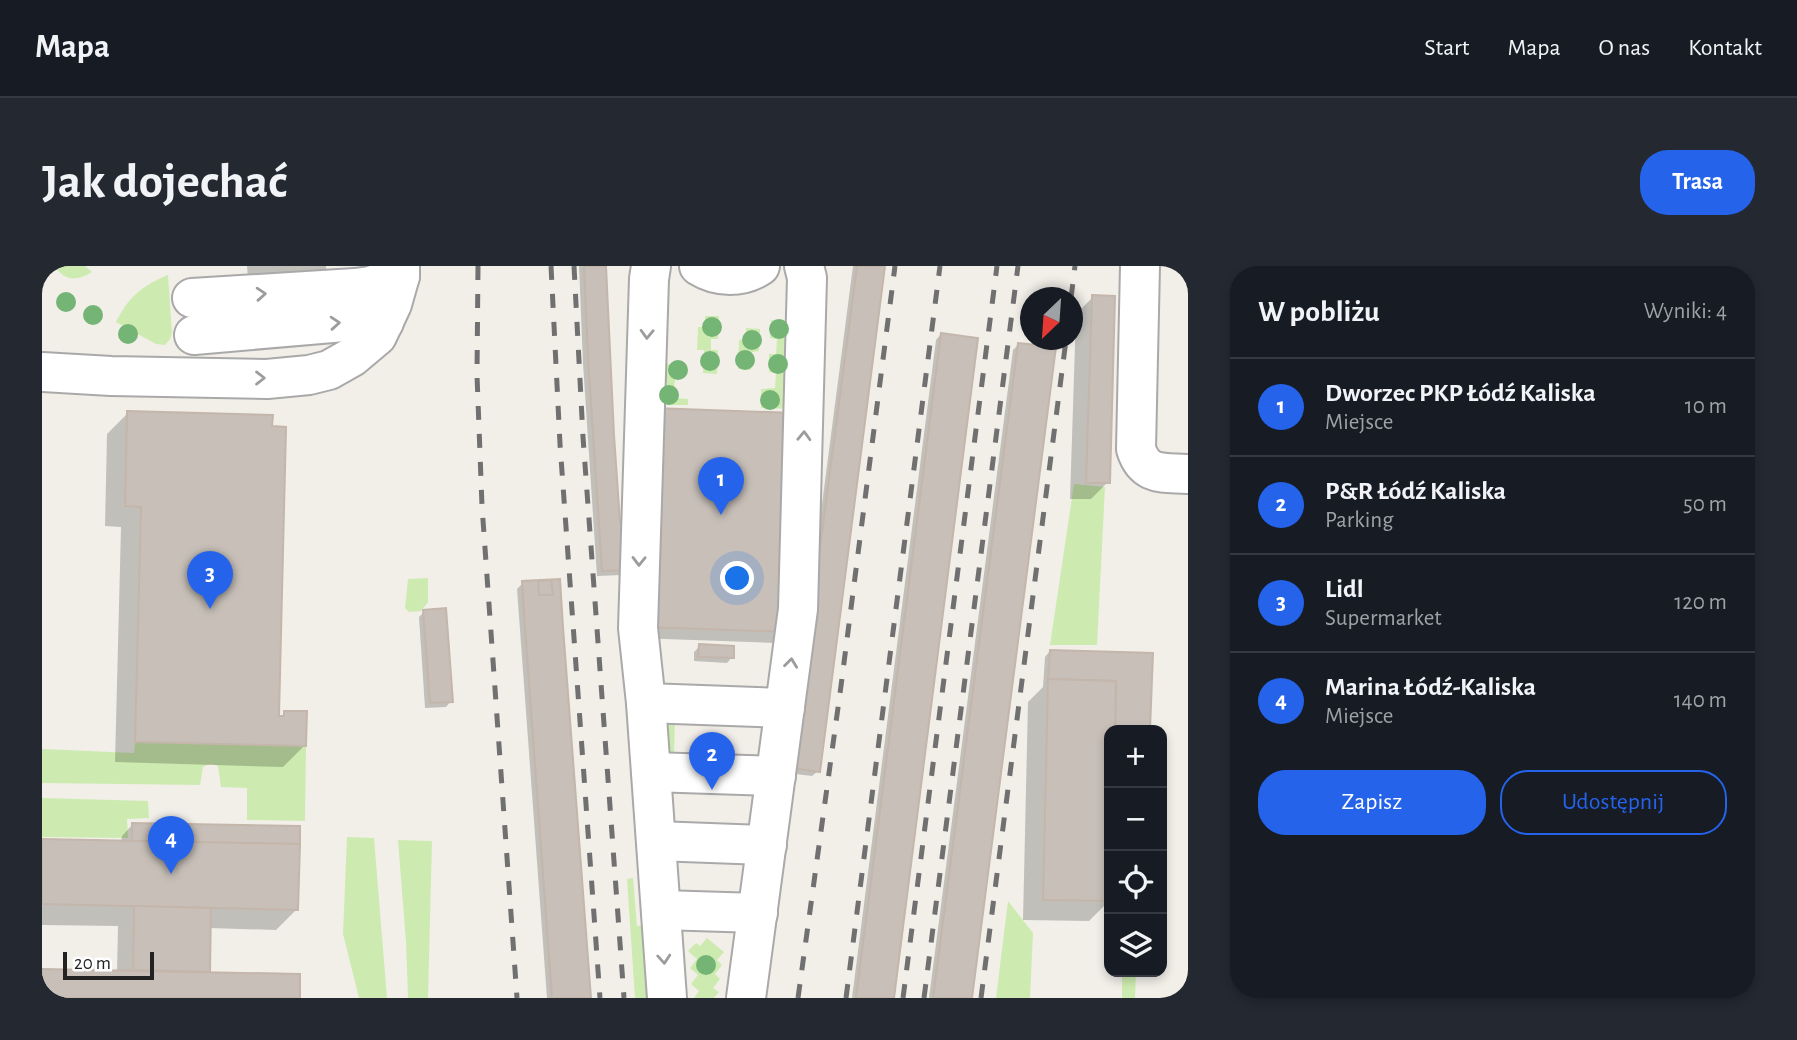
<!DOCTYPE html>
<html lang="pl">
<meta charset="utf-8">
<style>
:root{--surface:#171b24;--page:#242831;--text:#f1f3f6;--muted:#9ea1a6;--line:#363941;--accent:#2563eb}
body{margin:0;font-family:"Alegreya Sans",sans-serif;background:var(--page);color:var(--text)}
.controls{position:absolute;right:21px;bottom:21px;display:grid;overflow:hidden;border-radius:14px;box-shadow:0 4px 10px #0003}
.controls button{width:63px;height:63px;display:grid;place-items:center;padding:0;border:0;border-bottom:2px solid var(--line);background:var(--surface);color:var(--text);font:35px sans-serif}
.compass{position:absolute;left:978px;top:21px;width:63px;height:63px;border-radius:50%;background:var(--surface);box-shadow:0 4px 10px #0003;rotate:205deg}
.scale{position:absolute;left:21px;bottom:18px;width:91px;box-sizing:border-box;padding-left:7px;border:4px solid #222;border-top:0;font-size:19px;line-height:24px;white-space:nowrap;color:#222;-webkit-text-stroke:5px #fff;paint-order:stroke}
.you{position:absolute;left:696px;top:313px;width:24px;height:24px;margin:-18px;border:5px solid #fff;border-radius:50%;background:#1a73e8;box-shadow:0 0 0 10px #1a73e833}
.badge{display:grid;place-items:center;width:46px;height:46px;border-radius:50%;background:var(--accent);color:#fff;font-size:23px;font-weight:700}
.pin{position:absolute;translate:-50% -58px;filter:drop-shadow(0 2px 4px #0008)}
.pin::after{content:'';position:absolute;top:37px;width:24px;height:21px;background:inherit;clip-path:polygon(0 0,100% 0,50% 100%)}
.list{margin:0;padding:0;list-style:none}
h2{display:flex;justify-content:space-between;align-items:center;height:91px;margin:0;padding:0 28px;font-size:30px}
h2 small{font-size:23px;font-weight:400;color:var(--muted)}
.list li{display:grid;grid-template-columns:46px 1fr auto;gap:21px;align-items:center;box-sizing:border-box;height:98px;padding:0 28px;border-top:2px solid var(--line)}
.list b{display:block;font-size:26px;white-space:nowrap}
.list p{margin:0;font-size:23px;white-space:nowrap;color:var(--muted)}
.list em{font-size:23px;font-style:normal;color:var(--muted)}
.actions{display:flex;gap:14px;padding:21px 28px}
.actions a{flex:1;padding:16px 0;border:2px solid var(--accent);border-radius:28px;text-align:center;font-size:24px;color:var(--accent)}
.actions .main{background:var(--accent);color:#fff}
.icon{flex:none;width:38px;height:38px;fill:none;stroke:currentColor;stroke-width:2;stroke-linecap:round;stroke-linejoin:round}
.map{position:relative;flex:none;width:1146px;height:732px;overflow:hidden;border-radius:28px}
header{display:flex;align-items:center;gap:42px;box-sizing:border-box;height:98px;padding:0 35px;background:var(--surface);border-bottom:2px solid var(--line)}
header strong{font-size:33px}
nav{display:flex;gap:38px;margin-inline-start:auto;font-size:24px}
.intro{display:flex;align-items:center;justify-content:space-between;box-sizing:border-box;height:168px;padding:0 42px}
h1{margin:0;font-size:49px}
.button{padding:18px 32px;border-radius:28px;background:var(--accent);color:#fff;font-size:24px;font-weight:700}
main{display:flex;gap:42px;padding:0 42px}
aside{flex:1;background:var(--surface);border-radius:28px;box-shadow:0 4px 10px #0003}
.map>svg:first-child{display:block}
</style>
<header>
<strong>Mapa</strong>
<nav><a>Start</a><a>Mapa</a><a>O nas</a><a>Kontakt</a></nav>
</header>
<div class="intro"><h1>Jak dojechać</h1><a class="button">Trasa</a></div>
<main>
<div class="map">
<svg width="1146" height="732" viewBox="0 0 1146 732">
<rect width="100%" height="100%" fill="#f2efe9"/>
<g fill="#cdebb0">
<path d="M13 0H43L50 6C36 15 22 16 13 0Z"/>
<path d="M126 9 130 67 128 73 123 79 114 78 74 56C86 31 101 19 126 9Z"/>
<path d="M663 50H677L676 73H669V84H676L675 108 661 107 662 84H655L656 61H663Z"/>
<path d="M729 54 757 55 755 143 719 142V123L733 122 734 107 727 106V88H734L735 73 728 72Z"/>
<path d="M704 62 718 63 717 85 710 86 709 104 696 103 697 74 704 73Z"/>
<path d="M623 98H640V110H633L632 132 646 133V139H621Z"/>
<path d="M1032 218 1063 221 1055 379H1008Z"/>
<path d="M386 312V336L379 345 367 346 363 342 366 313Z"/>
<path d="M633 453 632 491 630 495 615 457Z"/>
<path d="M93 476 264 480 263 555 205 554V522L179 521 176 500C170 497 166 498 161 501L158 519 0 517V483L92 487Z"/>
<path d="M0 532 106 535 107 552 85 553 86 572 0 571Z"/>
<path d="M305 571 332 572 345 732H317L301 668Z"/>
<path d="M356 574 390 575 386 732H366L364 676Z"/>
<path d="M591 612 595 660 612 659 601 672 606 732H593L585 613Z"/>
<path d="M966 635 991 667 988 732H954Z"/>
<path d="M665 672 682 686 675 694 680 699 673 708 678 713 671 722 677 726 672 732H652L657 725 649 718 656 709 648 702 655 693 646 685 654 677 658 680Z"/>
<path d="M1080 706H1094L1093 732H1080Z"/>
</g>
<g fill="#0003">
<path d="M205 0H284L288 65 211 75Z"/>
<path d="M537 0H563L579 309 555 310 541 97Z"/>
<path d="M811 0H841L776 505 770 510 745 507Z"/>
<path d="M1051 31 1066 216 1049 233H1028L1034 48Z"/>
<path d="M899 68 934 73 850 732H810L894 74Z"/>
<path d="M976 79 1012 83 928 732H887L971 84Z"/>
<path d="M86 147 236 454 243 447 262 480 241 501 73 496 79 261 63 260 65 168Z"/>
<path d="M600 156 744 365 733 377 594 372Z"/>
<path d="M517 315 547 732H505L475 323 481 317Z"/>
<path d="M382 346 409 435 404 441 383 442 377 351Z"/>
<path d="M658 380 690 391 685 397 652 395V386Z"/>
<path d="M1008 385 1109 388 1106 464H1067V635L1047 655 981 654 986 436 1001 421 1003 391Z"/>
<path d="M91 558 255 643 234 664 167 662 166 705 164 708 256 710V732H0V706H75L76 660 0 659V575L79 577 80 570Z"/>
</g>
<g fill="#c7bfb8" stroke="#c4b6ab" stroke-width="2">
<path d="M542 0H564L572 169 578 256H583L587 304 560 305 546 91Z"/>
<path d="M815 0H843L778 506 749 502Z"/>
<path d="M1050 29 1073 30 1068 217H1044Z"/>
<path d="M899 67 936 72 852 732H814Z"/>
<path d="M976 77 1014 81 930 732H891Z"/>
<path d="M611 142 753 147 746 366 605 361Z"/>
<path d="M85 145 231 149 230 160 244 161 237 450H242V445H265L264 480 93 476 99 241 83 240Z"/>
<path d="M518 313 521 361 549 732H510L482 348 480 315Z"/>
<path d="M509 314 511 329H497L496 315Z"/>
<path d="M404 342 411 436 388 437 381 344Z"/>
<path d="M657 378 692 380V392L656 391Z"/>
<path d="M1008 384 1111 387 1108 464H1073L1074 415 1006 413Z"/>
<path d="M1006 413 1074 415 1073 464H1067V635L1001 634Z"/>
<path d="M90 557 258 560V578L90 575Z"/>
<path d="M0 573 258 578 256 644 0 638Z"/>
<path d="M92 640 169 642 168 706 91 704Z"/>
<path d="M0 703 258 708V732H0Z"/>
</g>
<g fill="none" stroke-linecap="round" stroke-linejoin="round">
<defs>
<g id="minor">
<path d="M609 0 607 13 596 362 604 437 625 732"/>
<path d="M657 0C676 12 700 12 718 0"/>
<path d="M1098 0 1094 183C1103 211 1121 206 1146 208"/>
<path d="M150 32 313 22 328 20 358 10"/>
<path d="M152 69 302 56H342"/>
<path d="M0 106 69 110 225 113 267 109 287 104 310 91 335 70 350 38 358 10V0"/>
<path d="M604 437 743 442"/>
<path d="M609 506 734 510"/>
<path d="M614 575 725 579"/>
<path d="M619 644 716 647"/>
<path d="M704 732 756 343 765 12 762 0"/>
</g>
</defs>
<use href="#minor" stroke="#a9a9a9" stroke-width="42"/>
<use href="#minor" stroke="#fff" stroke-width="38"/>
<g stroke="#707070" stroke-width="5" stroke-dasharray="14 14" stroke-linecap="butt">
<path d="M436 0 435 109 440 240 475 732"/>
<path d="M509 0 518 178 558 732"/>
<path d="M532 0 541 171 582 732"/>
<path d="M1029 32 1033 0"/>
<path d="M756 732 799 420 853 0"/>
<path d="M804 732 898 0"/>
<path d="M861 732 955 0"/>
<path d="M882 732 976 0"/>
<path d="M939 732 1024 74"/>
</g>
</g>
<g fill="#74b475">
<circle cx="24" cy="36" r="10"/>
<circle cx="51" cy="49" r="10"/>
<circle cx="670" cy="61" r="10"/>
<circle cx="737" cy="63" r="10"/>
<circle cx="86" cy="68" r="10"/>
<circle cx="710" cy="74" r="10"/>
<circle cx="703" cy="94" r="10"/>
<circle cx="668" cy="95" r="10"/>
<circle cx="736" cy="98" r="10"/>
<circle cx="636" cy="104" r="10"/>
<circle cx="627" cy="129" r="10"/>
<circle cx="728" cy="134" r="10"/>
<circle cx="664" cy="699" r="10"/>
</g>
<defs><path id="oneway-chevron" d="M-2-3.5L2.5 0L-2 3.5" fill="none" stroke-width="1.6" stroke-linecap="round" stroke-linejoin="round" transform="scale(1.75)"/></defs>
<g stroke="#9c9c9c">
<use href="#oneway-chevron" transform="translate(219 28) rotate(-4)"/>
<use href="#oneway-chevron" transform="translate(293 57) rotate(-4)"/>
<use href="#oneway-chevron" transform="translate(605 68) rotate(92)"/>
<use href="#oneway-chevron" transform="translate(218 112)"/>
<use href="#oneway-chevron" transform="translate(762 170) rotate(-88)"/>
<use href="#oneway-chevron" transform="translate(597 295) rotate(91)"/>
<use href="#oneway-chevron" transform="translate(749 397) rotate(-83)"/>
<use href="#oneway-chevron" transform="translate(622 693) rotate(86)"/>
</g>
</svg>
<div class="controls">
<button>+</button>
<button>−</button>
<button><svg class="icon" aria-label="locate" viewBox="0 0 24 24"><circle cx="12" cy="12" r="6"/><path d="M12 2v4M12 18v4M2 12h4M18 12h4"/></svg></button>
<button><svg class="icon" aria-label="layers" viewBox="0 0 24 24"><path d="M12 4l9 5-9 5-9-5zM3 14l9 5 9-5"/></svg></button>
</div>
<svg class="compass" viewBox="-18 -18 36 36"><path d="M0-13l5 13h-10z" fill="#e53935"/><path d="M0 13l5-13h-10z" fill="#9ea1a6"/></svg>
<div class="scale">20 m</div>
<div class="you"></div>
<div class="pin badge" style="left:679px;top:249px">1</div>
<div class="pin badge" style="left:670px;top:524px">2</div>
<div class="pin badge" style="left:168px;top:343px">3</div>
<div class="pin badge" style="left:129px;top:608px">4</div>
</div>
<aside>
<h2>W pobliżu<small>Wyniki: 4</small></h2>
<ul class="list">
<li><span class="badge">1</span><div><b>Dworzec PKP Łódź Kaliska</b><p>Miejsce</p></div><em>10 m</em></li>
<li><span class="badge">2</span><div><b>P&amp;R Łódź Kaliska</b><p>Parking</p></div><em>50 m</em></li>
<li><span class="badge">3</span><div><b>Lidl</b><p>Supermarket</p></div><em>120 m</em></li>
<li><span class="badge">4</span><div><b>Marina Łódź-Kaliska</b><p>Miejsce</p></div><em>140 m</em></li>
</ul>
<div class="actions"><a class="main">Zapisz</a><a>Udostępnij</a></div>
</aside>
</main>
